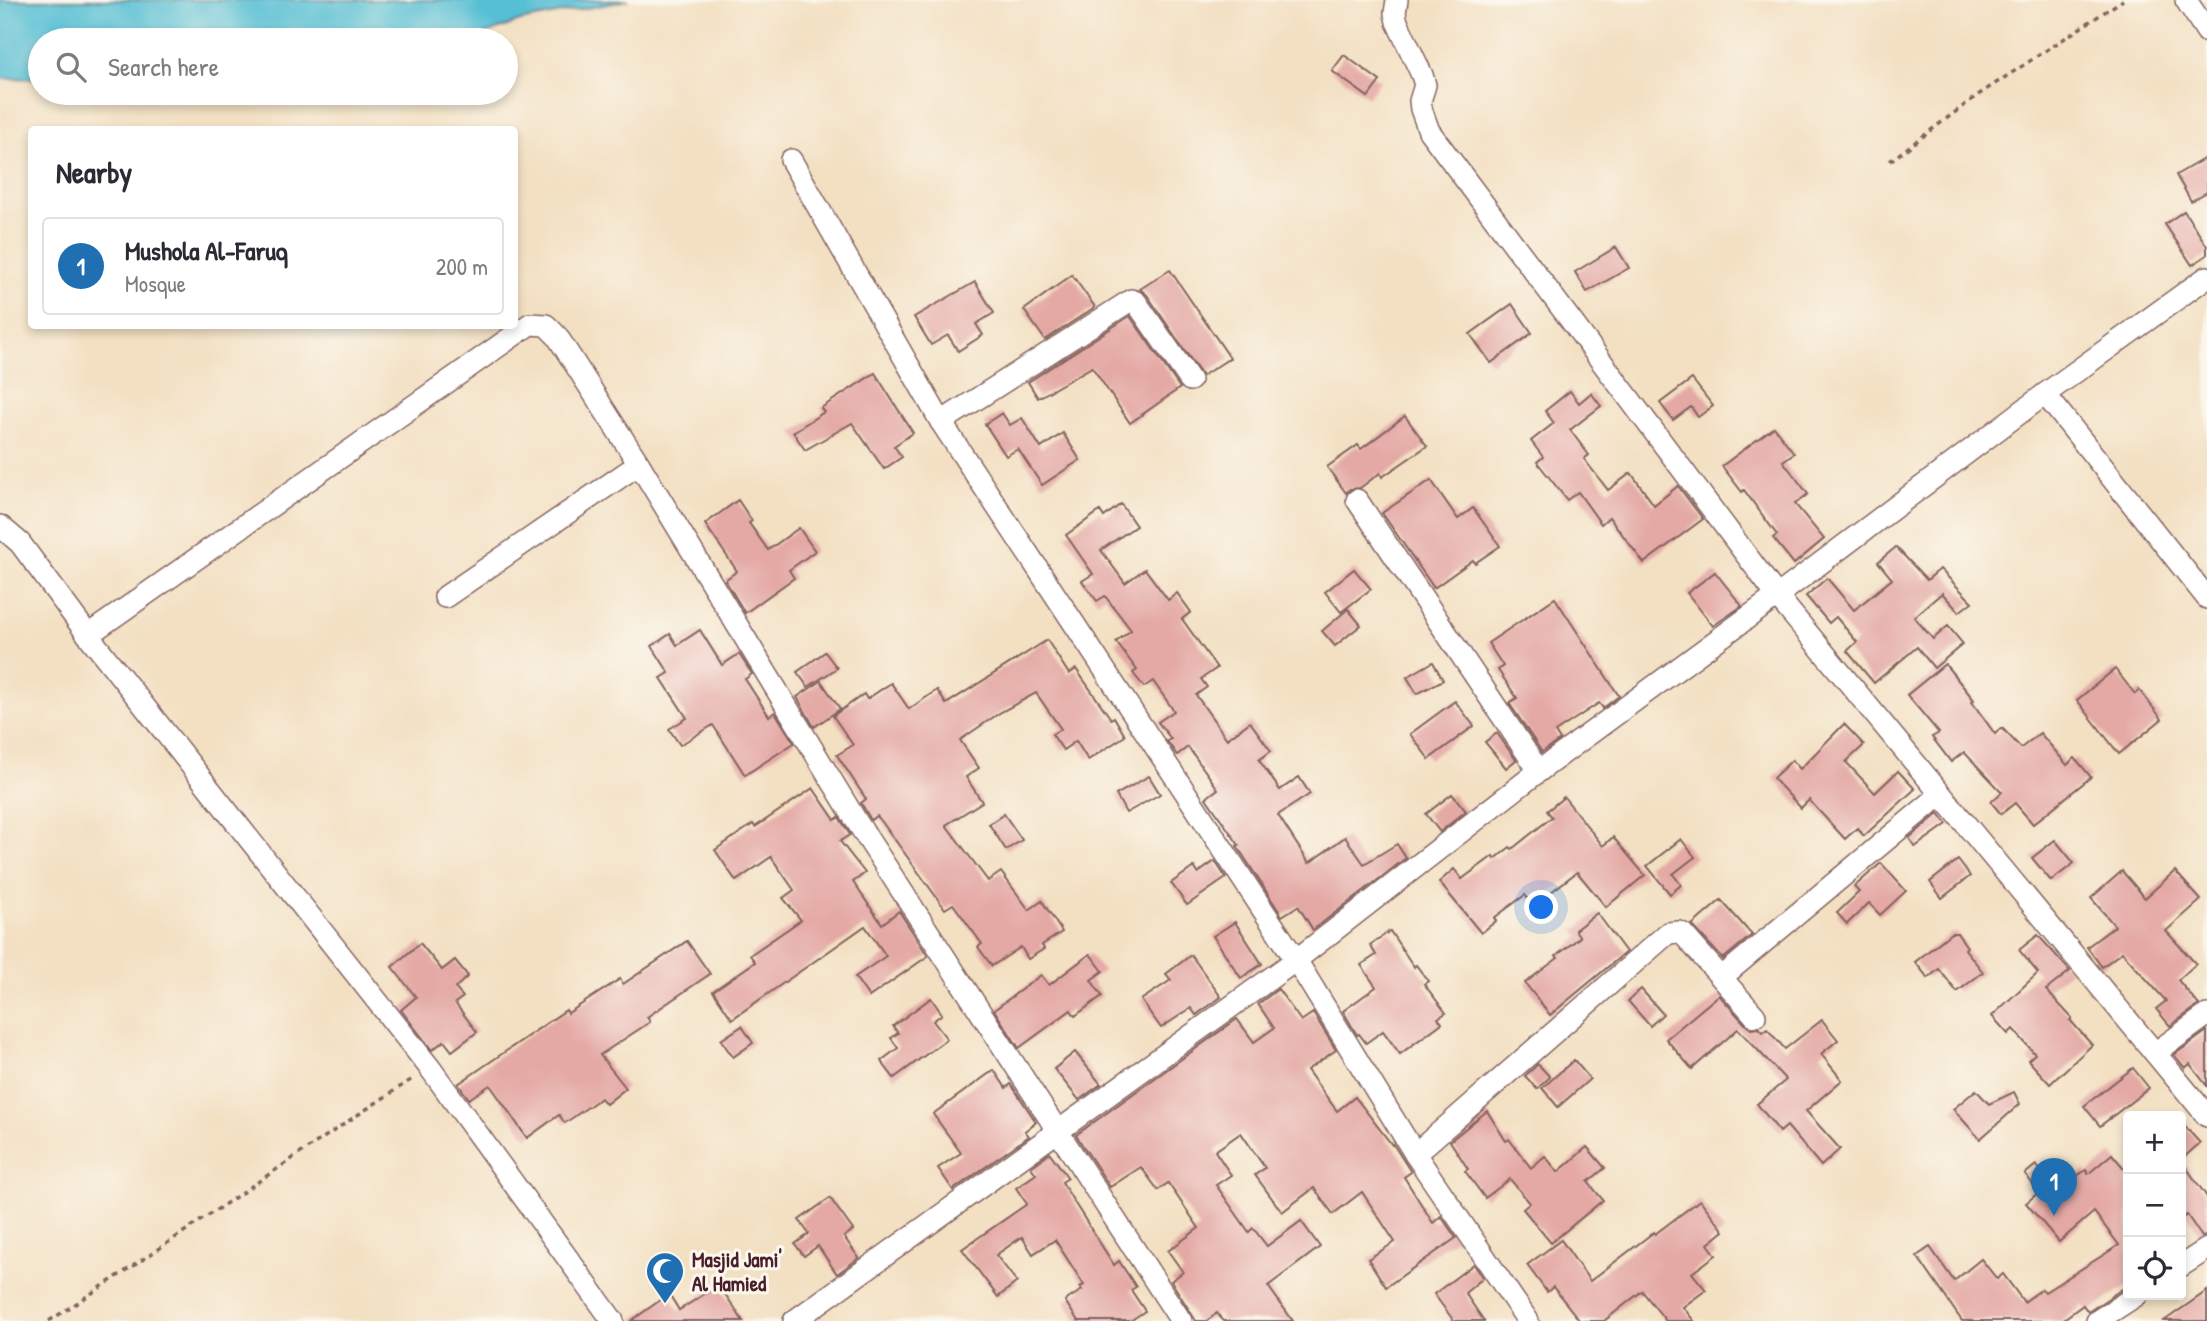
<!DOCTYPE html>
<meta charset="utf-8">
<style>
:root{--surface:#fff;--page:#f2f2f3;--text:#2b2b33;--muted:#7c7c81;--line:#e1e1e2;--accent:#1f6fb2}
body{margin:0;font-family:"Patrick Hand",sans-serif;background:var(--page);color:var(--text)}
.controls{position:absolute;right:21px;bottom:21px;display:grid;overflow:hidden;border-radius:7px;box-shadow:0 4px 10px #0003}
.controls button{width:63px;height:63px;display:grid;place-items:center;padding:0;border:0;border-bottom:2px solid var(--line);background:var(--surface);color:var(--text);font:35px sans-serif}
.you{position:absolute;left:1542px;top:908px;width:24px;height:24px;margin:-18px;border:5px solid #fff;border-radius:50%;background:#1a73e8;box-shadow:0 0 0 10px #1a73e833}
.badge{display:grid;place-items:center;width:46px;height:46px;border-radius:50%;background:var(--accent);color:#fff;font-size:23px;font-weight:700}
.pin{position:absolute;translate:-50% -58px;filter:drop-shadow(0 2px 4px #0008)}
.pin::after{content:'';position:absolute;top:37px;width:24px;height:21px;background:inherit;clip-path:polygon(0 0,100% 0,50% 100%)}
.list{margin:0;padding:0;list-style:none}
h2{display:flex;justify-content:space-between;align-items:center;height:91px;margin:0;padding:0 28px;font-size:30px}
h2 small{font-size:23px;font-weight:400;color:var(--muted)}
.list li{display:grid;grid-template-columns:46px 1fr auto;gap:21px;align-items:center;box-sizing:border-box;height:98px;margin:0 14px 14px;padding:0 14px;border:2px solid var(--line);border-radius:7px}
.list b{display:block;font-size:26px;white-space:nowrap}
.list p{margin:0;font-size:23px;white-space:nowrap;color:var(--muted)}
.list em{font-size:23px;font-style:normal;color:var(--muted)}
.icon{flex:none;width:38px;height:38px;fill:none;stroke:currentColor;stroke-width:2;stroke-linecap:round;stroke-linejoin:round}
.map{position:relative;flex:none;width:2207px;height:1321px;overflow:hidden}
.search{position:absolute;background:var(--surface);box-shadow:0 4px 10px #0003;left:28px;top:28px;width:490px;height:77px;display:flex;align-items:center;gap:18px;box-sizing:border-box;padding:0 24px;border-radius:38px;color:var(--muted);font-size:26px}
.panel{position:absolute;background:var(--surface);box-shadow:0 4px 10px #0003;left:28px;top:126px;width:490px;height:203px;border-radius:7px}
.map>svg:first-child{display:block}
</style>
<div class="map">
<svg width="2207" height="1321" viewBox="0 0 2207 1321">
<rect width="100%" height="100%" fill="#fbf7ec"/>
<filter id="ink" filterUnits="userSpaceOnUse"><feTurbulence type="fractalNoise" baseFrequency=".0143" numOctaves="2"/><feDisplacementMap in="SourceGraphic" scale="14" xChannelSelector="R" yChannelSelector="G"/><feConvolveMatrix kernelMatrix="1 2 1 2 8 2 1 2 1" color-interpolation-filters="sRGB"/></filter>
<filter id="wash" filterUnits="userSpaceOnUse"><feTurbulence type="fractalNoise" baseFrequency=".00686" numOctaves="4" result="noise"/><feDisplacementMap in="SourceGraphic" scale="28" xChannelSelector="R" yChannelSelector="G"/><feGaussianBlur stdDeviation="1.57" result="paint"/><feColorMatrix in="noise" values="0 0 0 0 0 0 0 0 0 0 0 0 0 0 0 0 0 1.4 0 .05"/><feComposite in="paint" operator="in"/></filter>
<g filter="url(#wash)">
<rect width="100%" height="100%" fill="#f3e0c3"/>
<path fill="#57bfd4" stroke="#506f80" stroke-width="2" d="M0 0H629L520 21 470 40H40V78L0 79Z"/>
<g id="blocks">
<g fill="#e4a9a5">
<path d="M1344 55 1380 81 1368 97 1332 71Z"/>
<path d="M2207 157V192L2191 201 2176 175Z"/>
<path d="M2184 211 2207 246V255L2192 265 2165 224Z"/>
<path d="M1616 247 1629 268 1587 292 1575 272Z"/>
<path d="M1170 270 1230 358 1202 376 1147 295 1140 289Z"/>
<path d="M1072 275 1095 307 1045 340 1024 310Z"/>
<path d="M975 282 994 313 976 324 983 335 958 351 948 335 931 345 914 317Z"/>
<path d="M1512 304 1532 333 1491 363 1470 334Z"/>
<path d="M1130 316 1180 388 1130 423 1092 367 1038 398 1028 382Z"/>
<path d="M875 373 913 433 894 446 902 457 884 469 852 423 805 450 793 432 824 412 821 408Z"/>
<path d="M1692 379 1713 406 1698 417 1691 407 1673 420 1660 403Z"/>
<path d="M1570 391 1579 403 1591 393 1601 406 1570 430 1589 455 1584 459 1608 490 1631 473 1654 505 1678 486 1703 519 1644 563 1609 517 1601 524 1578 492 1567 500 1537 462 1543 457 1531 441 1554 423 1545 411Z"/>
<path d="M1002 413 1010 425 1022 418 1041 448 1063 433 1080 460 1042 485 1018 449 1006 456 985 424Z"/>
<path d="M1405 416 1427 446 1382 477 1380 473 1360 488 1350 489 1346 493 1327 467 1358 445 1361 449Z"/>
<path d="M1774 427 1794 453 1783 461 1808 494 1795 504 1824 539 1794 564 1773 538 1777 535 1744 490 1742 492 1722 466Z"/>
<path d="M1431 480 1458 519 1473 508 1500 546 1475 563 1473 560 1434 588 1382 513Z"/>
<path d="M738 500 752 521 749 523 768 550 799 528 815 551 789 570 794 578 745 613 725 580 737 571 705 524Z"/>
<path d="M1121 504 1136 526 1101 550 1125 583 1145 569 1168 600 1177 593 1191 612 1182 619 1217 668 1201 679 1207 687 1196 695 1227 739 1250 722 1271 751 1259 760 1280 790 1299 777 1310 794 1278 815 1309 863 1345 837 1364 864 1397 844 1406 858 1313 930 1298 906 1282 916 1237 846 1239 845 1206 798 1218 789 1188 747 1177 755 1167 741 1171 739 1158 722 1174 711 1153 681 1144 687 1133 673 1137 670 1116 642 1131 630 1105 596 1097 601 1082 581 1093 574 1066 535 1100 511 1104 517Z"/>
<path d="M1896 547 1927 580 1940 569 1972 602 1959 612 1942 593 1914 617 1933 639 1948 626 1963 644 1934 668 1917 647 1874 683 1847 651 1857 642 1836 617 1829 623 1806 596 1827 578 1854 610 1892 579 1878 562Z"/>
<path d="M1354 569 1371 589 1341 612 1325 592Z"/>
<path d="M1715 572 1742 606 1713 626 1687 593Z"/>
<path d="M1555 598 1619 696 1603 708 1599 703 1555 732 1560 740 1542 752 1509 703 1517 698 1498 670 1503 666 1488 643Z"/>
<path d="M1348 609 1361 625 1335 646 1322 631Z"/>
<path d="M700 630 722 665 739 654 752 674 745 679 769 716 775 712 794 743 745 775 713 725 680 745 669 729 687 718 661 678 669 673 652 646 670 634 677 645Z"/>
<path d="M1047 640 1069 674 1076 669 1111 719 1114 717 1125 736 1088 760 1076 741 1063 750 1052 734 1061 729 1036 693 1001 712 960 740 979 768 966 777 982 802 946 825 988 881 1001 872 1029 910 1042 901 1062 932 1042 945 1044 949 1028 959 1021 947 992 966 978 947 982 944 953 904 945 909 882 822 877 816 871 820 868 815 861 803 866 799 837 755 853 745 833 716 864 694 867 699 891 683 909 709 937 690 946 704Z"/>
<path d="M825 652 837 668 808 687 797 672Z"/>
<path d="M1433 662 1443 680 1417 694 1407 677Z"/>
<path d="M1945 664 1974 700 1972 702 1995 734 2002 728 2021 748 2040 733 2067 765 2075 758 2091 777 2033 824 2015 803 2001 814 1991 802 2002 792 1964 752 1951 762 1932 737 1939 733 1907 695Z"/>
<path d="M2115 669 2135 694 2139 690 2162 719 2119 754 2077 700Z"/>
<path d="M821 681 840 709 814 727 797 697Z"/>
<path d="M1455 701 1474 726 1429 759 1410 734Z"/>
<path d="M1844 724 1864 745 1846 762 1875 793 1898 771 1915 789 1864 836 1857 828 1845 839 1809 800 1801 808 1773 778 1792 760 1800 769Z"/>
<path d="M1497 733 1516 760 1506 768 1485 742Z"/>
<path d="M1149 776 1160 794 1126 813 1116 795Z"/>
<path d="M813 788 835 820 839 817 850 835 840 841 865 873 853 882 882 924 899 911 928 956 869 997 855 977 886 956 865 926 732 1019 713 991 755 962 750 955 801 920 783 898 794 890 771 857 736 881 715 850 753 824 755 827Z"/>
<path d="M1452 794 1466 811 1440 832 1426 814Z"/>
<path d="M1564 797 1603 846 1613 837 1645 875 1606 907 1577 872 1533 906 1525 895 1494 918 1496 921 1481 933 1439 882 1454 869 1462 879 1493 856 1495 859 1510 847 1512 849 1552 817 1547 811Z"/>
<path d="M1939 813 1947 824 1915 847 1909 838Z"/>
<path d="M1004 814 1022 840 1006 850 989 824Z"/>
<path d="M1681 839 1695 857 1673 874 1681 885 1670 894 1647 866Z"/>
<path d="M2055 840 2074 863 2051 881 2032 858Z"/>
<path d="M1958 860 1970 876 1942 898 1930 882Z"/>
<path d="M1215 861 1226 878 1187 905 1171 883 1194 867 1198 873Z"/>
<path d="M1881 863 1906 891 1880 915 1869 903 1847 924 1837 913 1859 892 1854 887Z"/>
<path d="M2122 871 2145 898 2175 871 2201 900 2166 931 2196 964 2178 980 2199 1005 2170 1026 2156 1009 2166 1001 2122 952 2102 967 2087 947 2115 926 2091 898Z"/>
<path d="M1721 900 1752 935 1723 959 1692 925Z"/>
<path d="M1597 913 1626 952 1550 1015 1525 983 1558 958 1556 956 1580 937 1575 930Z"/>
<path d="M1235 922 1262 964 1241 978 1213 936Z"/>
<path d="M1390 931 1414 967 1416 965 1428 981 1424 984 1446 1013 1438 1018 1442 1023 1400 1054 1383 1031 1366 1043 1359 1034 1357 1035 1343 1011 1376 987 1361 965 1376 955 1370 945Z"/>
<path d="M1951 933H1957L1967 947 1965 949 1983 972 1957 992 1939 969 1928 978 1915 962Z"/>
<path d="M2038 935 2070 971 2046 990 2072 1018 2070 1020 2092 1045 2050 1084 2028 1060 2035 1054 2013 1029 2008 1034 1992 1016 2038 973 2019 950Z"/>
<path d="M687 941 710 974 647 1017 650 1022 600 1055 626 1088 606 1104 601 1098 565 1123 559 1115 527 1138 490 1085 469 1099 458 1084 566 1010 568 1013 620 979 623 984Z"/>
<path d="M420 943 442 970 455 960 468 976 455 988 463 997 455 1003 477 1032 452 1051 444 1041 432 1050 401 1010 416 997 392 967Z"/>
<path d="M1090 954 1103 971 1091 980 1102 996 1075 1016 1071 1010 1019 1048 994 1010 1041 975 1049 985Z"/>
<path d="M1191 955 1221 997 1196 1015 1191 1008 1161 1028 1141 1000 1171 980 1166 974Z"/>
<path d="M1278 989 1301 1021 1313 1013 1336 1050 1307 1070 1337 1111 1355 1097 1392 1145 1393 1144 1411 1172 1404 1177 1433 1223 1441 1216 1456 1238 1386 1287 1368 1259 1395 1242 1362 1192 1333 1214 1314 1188 1282 1212 1255 1175 1265 1168 1241 1133 1215 1151 1231 1175 1216 1185 1249 1232 1253 1228 1267 1246 1301 1221 1320 1247 1268 1286 1293 1321H1223L1217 1313 1207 1321H1196L1171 1281 1183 1272 1168 1251 1199 1228 1168 1183 1158 1190 1141 1167 1110 1187 1076 1135 1237 1019 1254 1042 1274 1028 1258 1004Z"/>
<path d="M1641 989 1663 1014 1650 1026 1628 1001Z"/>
<path d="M1719 995 1746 1025 1751 1029 1759 1028 1763 1032 1767 1029 1785 1049 1822 1020 1838 1040 1821 1054 1842 1080 1806 1111 1840 1149 1821 1166 1787 1126 1780 1132 1757 1104 1786 1080 1738 1029 1692 1069 1666 1039Z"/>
<path d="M931 998 942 1014 933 1021 947 1039 894 1078 881 1061 898 1048 891 1038 898 1033 893 1026Z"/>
<path d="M742 1026 753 1043 733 1057 721 1040Z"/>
<path d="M2207 1031V1086L2190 1064 2185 1068 2174 1055Z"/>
<path d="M1075 1052 1101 1084 1079 1100 1054 1069Z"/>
<path d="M1574 1060 1590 1079 1558 1107 1542 1088Z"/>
<path d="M1538 1064 1550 1077 1537 1089 1525 1076Z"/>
<path d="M2133 1068 2149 1088 2100 1126 2084 1106Z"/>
<path d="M994 1070 1006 1088 1011 1084 1036 1122 1025 1131 1029 1136 953 1190 938 1168 961 1153 933 1114Z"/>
<path d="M1976 1090 1989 1104 2014 1092 2020 1104 1980 1139 1953 1109Z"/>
<path d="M1487 1111 1506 1141 1509 1139 1531 1168 1545 1156 1558 1172 1587 1147 1605 1168 1588 1182 1603 1200 1551 1243 1523 1209 1530 1203 1510 1179 1485 1198 1465 1171 1468 1169 1450 1141Z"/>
<path d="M2181 1122 2200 1143 2181 1160 2207 1197V1236L2202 1237 2187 1215 2181 1219Z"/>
<path d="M1050 1153 1068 1178 1062 1182 1074 1202 1114 1265 1119 1261 1136 1287 1131 1290 1145 1311 1130 1321H1078L1065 1301 1082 1290 1080 1287 1084 1285 1055 1240 1033 1254 1022 1237 996 1255 1017 1282 998 1297 962 1249 1027 1204 1016 1188 1036 1174 1031 1167Z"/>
<path d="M2112 1154 2128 1173V1285L2088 1312 2083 1305 2061 1321H1962L1917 1256 1930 1247 1954 1281 1981 1259 1997 1279 2003 1274 2024 1302 2042 1289 2045 1292 2119 1245 2094 1212 2059 1242 2026 1203 2039 1192 2025 1174 2036 1165 2056 1190 2086 1170 2088 1174Z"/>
<path d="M830 1198 853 1230 844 1237 859 1258 837 1274 818 1246 804 1256 795 1244 809 1234 799 1220Z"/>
<path d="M1700 1200 1724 1231 1708 1244 1716 1255 1692 1273 1706 1290 1683 1307 1694 1321H1666L1642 1291 1604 1321H1580L1553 1287 1547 1292 1527 1265 1561 1240 1590 1281 1654 1232 1655 1234Z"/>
<path d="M1474 1264 1483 1278 1465 1293 1484 1321H1454L1434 1294Z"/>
<path d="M719 1285 743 1321H631L669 1294 679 1310Z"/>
<path d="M2207 1291V1321H2164Z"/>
</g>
</g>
</g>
<g filter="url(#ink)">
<use href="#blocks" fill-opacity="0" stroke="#856360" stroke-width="2"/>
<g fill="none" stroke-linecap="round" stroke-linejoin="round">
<defs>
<g id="minor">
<path d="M1397 0 1395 13 1397 22 1422 75 1425 85 1420 101 1421 109 1429 131 1777 596 2207 1116"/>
<path d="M2186 0 2207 32"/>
<path d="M791 160 941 422 1296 960 1415 1154 1528 1321"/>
<path d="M2045 394 2207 598"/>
<path d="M941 422 1131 300 1136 302 1190 380"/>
<path d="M1357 500 1539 771"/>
<path d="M0 526 20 543 88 635 430 1068 613 1321"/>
<path d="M445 597 639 464"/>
<path d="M88 635 530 324 546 325 557 336 639 464 857 822 1181 1321"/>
<path d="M1722 977 1940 795"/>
<path d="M2155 1053 2207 1015"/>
<path d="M1415 1154 1668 933 1679 932 1683 934 1755 1016"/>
<path d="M2181 1266 2207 1249"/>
<path d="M794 1321 1296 960 1539 771 1777 596 2045 394 2207 277"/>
<path d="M2097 1321 2137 1295"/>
</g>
</defs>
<use href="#minor" stroke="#856360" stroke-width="24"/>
<g stroke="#856360" stroke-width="3.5" stroke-dasharray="5 5" stroke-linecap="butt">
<path d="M1890 161 1978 95 2123 0"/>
<path d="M49 1321C172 1242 292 1157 414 1078"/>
</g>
<use href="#minor" stroke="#fff" stroke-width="21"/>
</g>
</g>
<defs>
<symbol id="mosque-pin" viewBox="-11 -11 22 30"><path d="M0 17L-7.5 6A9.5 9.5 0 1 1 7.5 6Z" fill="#1f6fb2" stroke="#fbf7ec"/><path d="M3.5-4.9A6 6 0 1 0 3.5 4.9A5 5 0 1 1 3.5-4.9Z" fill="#fff"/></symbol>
</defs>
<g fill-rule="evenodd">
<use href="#mosque-pin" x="643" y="1249" width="44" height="60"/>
</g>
<g text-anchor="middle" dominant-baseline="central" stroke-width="6" stroke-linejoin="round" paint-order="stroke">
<g font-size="21" font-weight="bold" fill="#4a1f2b" stroke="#fbf7ec" text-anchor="start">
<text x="692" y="1259">Masjid Jami'<tspan x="692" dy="24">Al Hamied</tspan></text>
</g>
</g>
</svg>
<div class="controls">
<button>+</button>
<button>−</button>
<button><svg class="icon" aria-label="locate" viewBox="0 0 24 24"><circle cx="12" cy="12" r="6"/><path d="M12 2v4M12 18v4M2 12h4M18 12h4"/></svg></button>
</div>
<div class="you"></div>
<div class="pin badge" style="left:2054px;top:1216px">1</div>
<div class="search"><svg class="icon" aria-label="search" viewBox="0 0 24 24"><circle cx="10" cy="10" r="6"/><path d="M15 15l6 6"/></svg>Search here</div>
<section class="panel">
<h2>Nearby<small></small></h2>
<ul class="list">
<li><span class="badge">1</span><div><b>Mushola Al-Faruq</b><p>Mosque</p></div><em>200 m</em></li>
</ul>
</section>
</div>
